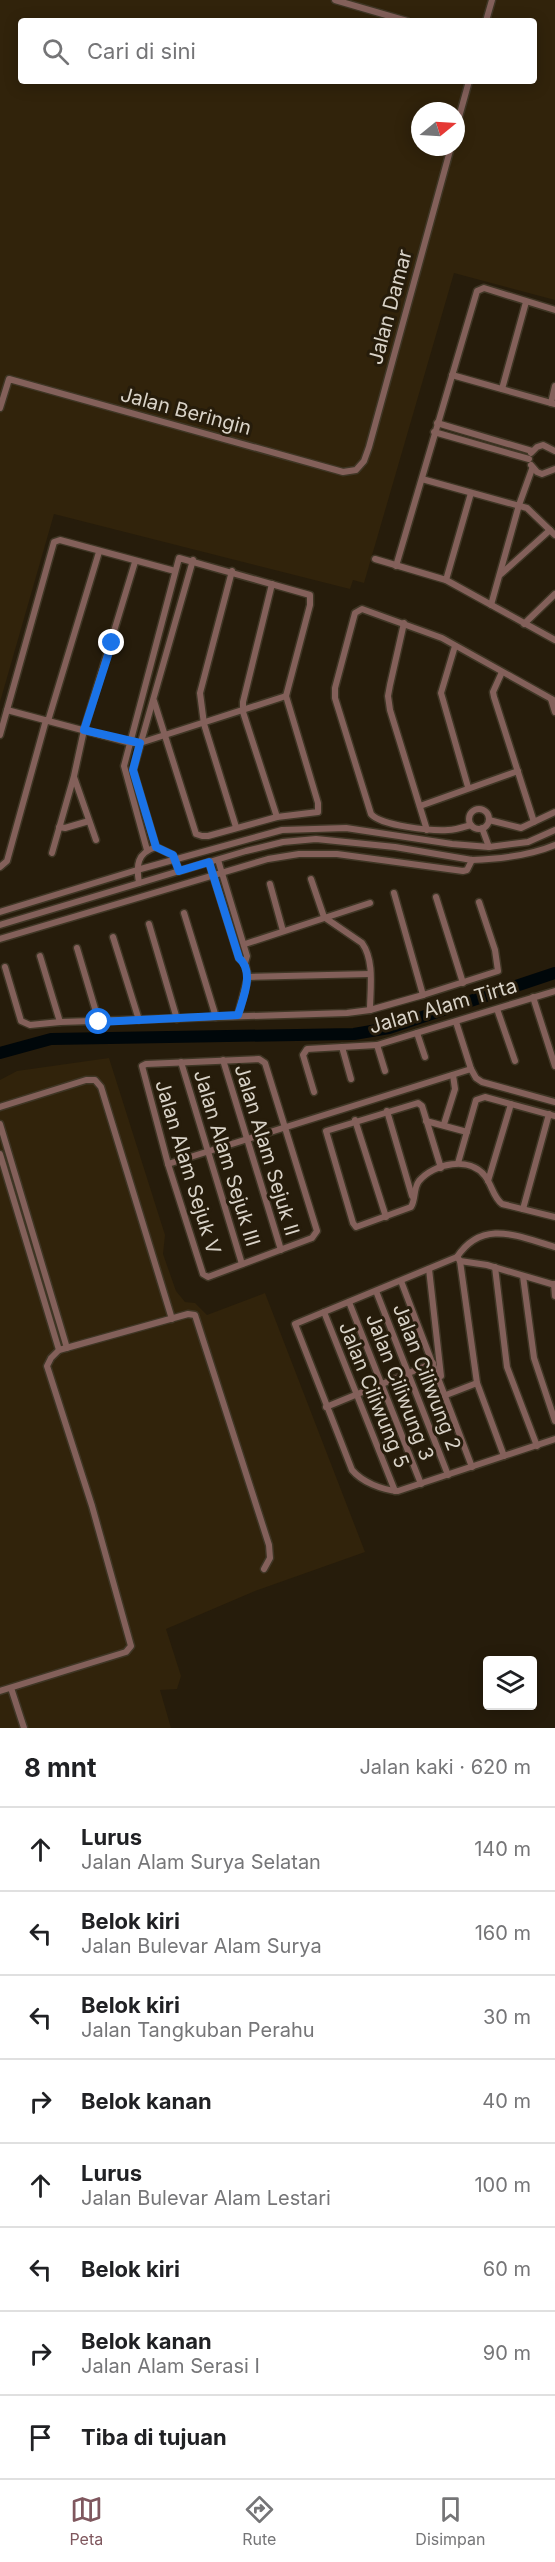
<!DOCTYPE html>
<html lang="id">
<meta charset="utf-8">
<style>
:root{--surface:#fff;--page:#f2f2f2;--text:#202124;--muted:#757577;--line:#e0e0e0;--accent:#7f575e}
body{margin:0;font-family:Inter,sans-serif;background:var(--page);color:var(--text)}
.controls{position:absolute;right:18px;bottom:18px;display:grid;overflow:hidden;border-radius:6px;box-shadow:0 3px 15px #0003}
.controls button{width:54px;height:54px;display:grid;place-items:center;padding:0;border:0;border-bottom:2px solid var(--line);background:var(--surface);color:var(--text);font:30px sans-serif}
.compass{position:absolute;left:411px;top:102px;width:54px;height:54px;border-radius:50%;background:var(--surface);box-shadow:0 3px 15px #0003;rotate:72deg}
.stop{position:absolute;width:18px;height:18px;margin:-14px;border:4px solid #1a73e8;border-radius:50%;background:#fff}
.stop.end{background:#1a73e8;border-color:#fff;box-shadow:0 2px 6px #0008}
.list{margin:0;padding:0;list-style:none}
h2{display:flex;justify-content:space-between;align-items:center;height:78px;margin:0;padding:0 24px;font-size:26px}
h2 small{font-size:20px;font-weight:400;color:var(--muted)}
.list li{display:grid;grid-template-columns:39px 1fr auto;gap:18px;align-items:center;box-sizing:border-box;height:84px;padding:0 24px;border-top:2px solid var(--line)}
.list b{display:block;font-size:22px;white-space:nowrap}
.list p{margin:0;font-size:20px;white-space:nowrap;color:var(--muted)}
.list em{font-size:20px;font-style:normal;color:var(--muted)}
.icon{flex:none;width:33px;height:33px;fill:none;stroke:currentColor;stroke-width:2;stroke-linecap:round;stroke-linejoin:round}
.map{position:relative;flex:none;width:555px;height:1728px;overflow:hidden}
.search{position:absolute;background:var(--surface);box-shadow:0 3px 15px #0003;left:18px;right:18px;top:18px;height:66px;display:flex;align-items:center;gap:15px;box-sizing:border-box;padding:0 21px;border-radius:6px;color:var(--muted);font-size:22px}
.sheet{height:750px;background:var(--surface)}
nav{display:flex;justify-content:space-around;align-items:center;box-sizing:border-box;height:84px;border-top:2px solid var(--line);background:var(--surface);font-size:16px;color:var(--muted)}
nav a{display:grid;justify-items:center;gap:3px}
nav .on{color:var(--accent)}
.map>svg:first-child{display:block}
</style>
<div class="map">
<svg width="555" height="1728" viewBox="0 0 555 1728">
<rect width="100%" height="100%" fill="#261c0b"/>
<g fill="#31230b" fill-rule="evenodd">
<path d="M0 0H555V300L454 273 364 583 353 580 350 589 54 514 0 702ZM21 21H534V81H21ZM420 111H456V147H420Z"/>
<path d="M109 1058 165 1235 163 1254 176 1291 185 1302 195 1303 207 1315 265 1293 365 1552 255 1591 166 1629 181 1676 177 1689 160 1690 171 1728H0V1080L17 1071Z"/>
</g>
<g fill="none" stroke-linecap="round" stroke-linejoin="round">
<path stroke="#00070a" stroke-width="12" d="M0 1053 51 1039 354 1034 389 1028 555 973"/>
<defs>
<g id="street">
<path d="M335 0 407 21"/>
<path d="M486 21 492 0"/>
<path d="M456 128 469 81"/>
<path d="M452 375 555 404"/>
<path d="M502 389 526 302"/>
<path d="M551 403 555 386"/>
<path d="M0 408 9 379 343 472 356 470 364 461 369 447 451 147"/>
<path d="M437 423 532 451"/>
<path d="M434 432 529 459"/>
<path d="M531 453 537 447 543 445 555 451"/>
<path d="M531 465 537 472 542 474 555 469"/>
<path d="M422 479 527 508 555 535"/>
<path d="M375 559 446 580 555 640"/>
<path d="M396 566 477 291 484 288 555 310"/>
<path d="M232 571 200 693 204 724 236 827"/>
<path d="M501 574 550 530"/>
<path d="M446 580 471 493"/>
<path d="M272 584 243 702V712L277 817"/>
<path d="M491 605 519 505 532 469"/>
<path d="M404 623 390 685 388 696 390 710 427 830"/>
<path d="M524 624 555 594"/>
<path d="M455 646 441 693 468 787"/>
<path d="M502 672 493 692 494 697 534 822"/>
<path d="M551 699 555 712"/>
<path d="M7 710 131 743H140L286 696"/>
<path d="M48 721 99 552"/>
<path d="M0 735 54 542 60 540 175 571"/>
<path d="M74 777 96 840"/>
<path d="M420 806 518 771"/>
<circle cx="479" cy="819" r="10"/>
<path d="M489 820 521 828 555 812"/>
<path d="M471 825C464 827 456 830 448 830 432 831 381 826 371 814L335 698V688L355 613 362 609 442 638 555 701"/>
<path d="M59 827 65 828 89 821"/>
<path d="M482 828 489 847"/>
<path d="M156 847 133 770 193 560"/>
<path d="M147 850 124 766 179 558 310 595V605L286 696 318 803V812L277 817 208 836H202L196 834 154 701"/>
<path d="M52 853 74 776 84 730 135 562"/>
<path d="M218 860 247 956 245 963 248 977 238 1015"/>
<path d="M209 862 239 958 245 963"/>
<path d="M0 867 7 861 46 720"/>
<path d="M311 879 324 917 362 943C375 961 370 990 370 1010"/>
<path d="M139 883C136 865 137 853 156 847L173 855 179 871"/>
<path d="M270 884 283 931"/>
<path d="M394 893 423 995"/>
<path d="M436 897 463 983"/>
<path d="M0 912 137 870 282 830 346 828 452 844 489 847 528 842 555 830"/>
<path d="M184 913 216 1017"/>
<path d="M149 924 177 1019"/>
<path d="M0 925 246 851 283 842 316 839 395 847 472 860C501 859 529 856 555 845"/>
<path d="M113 937 139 1020"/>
<path d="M0 939 268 859 299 854H337L463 871 467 870 472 860"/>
<path d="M245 944 370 903"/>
<path d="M77 948 99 1022"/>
<path d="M40 956 60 1022"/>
<path d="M5 967 21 1021 30 1025 60 1022 347 1013 370 1010 423 995 498 971 495 950 479 902"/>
<path d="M248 977 370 974"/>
<path d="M533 997 555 1066"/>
<path d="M497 1009 515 1061"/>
<path d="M456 1022 471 1069"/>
<path d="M417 1033 425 1057"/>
<path d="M377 1045 385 1071"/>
<path d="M342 1047 351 1079"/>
<path d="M259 1059 265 1063 317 1231 312 1238 208 1277 203 1274 168 1164 142 1066 146 1064Z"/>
<path d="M223 1060 281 1250"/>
<path d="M181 1062 242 1264"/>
<path d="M314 1092 303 1055 307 1049 377 1045 555 991"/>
<path d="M0 1107 86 1080H95L101 1087 172 1319"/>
<path d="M387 1111 412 1196"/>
<path d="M355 1120 386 1217"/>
<path d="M426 1121 467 1132"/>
<path d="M0 1124 67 1348"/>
<path d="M444 1124 455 1089 453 1075"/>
<path d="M0 1154 59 1350"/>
<path d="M458 1163 476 1100 485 1097 555 1116"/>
<path d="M168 1164 471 1069 476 1078 482 1082 555 1102"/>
<path d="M441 1168 422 1106 418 1103 326 1131 353 1223 356 1227 411 1207C416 1199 413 1189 419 1181 434 1163 470 1156 485 1176 492 1185 493 1197 502 1204L555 1217"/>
<path d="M488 1181 511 1104"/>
<path d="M523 1209 549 1114"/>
<path d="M457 1257 295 1324 352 1470C362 1482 382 1490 398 1491L555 1439"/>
<path d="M457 1257C483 1218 519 1237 555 1247"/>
<path d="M458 1258 460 1261 487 1265 555 1285"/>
<path d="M460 1261 477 1383 504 1456"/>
<path d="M495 1267 507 1367 537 1446"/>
<path d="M429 1269 441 1376"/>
<path d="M523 1276 534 1358 555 1421"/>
<path d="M401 1281 472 1467"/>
<path d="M554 1284 555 1296"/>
<path d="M376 1291 448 1475"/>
<path d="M349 1302 421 1484"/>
<path d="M324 1312 395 1491"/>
<path d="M446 1395 477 1383"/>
<path d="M326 1407 433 1363"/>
<path d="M11 1688 24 1728"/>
<path d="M0 1691 126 1652 131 1646 92 1506 47 1366 51 1358 59 1350 188 1314 195 1315 269 1545 270 1558 264 1569"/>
</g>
</defs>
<use href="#street" stroke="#3f3625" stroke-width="9"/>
<use href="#street" stroke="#83605a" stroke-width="6"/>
</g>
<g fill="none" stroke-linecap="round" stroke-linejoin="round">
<path stroke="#1a73e8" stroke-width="8" d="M99 1022 238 1015C243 998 255 972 239 958L209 862 179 871 173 855 156 847 133 770 140 743 84 730 112 643"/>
</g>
<g text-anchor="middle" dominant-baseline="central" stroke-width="6" stroke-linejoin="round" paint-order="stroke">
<g font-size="20" fill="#d9d3c8" stroke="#261c0b">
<text transform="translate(390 307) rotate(-75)">Jalan Damar</text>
<text transform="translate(186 411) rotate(15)">Jalan Beringin</text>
<text transform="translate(443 1006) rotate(-16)">Jalan Alam Tirta</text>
<text transform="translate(267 1150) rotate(73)">Jalan Alam Sejuk II</text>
<text transform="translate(227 1158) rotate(73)">Jalan Alam Sejuk III</text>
<text transform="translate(188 1167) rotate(73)">Jalan Alam Sejuk V</text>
<text transform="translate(427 1377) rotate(69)">Jalan Ciliwung 2</text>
<text transform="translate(400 1387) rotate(69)">Jalan Ciliwung 3</text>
<text transform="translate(374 1395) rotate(68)">Jalan Ciliwung 5</text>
</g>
</g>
</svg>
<div class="controls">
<button><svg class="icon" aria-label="layers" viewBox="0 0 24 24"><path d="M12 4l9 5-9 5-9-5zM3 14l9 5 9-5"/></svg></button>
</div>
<svg class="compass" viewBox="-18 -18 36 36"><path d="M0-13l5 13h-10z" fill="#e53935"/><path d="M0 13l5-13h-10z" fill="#757577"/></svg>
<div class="stop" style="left:99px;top:1022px"></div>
<div class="stop end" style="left:112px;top:643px"></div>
<div class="search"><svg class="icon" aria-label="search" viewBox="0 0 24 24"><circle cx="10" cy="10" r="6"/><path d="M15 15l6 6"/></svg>Cari di sini</div>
</div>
<section class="sheet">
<h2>8 mnt<small>Jalan kaki · 620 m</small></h2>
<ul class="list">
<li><svg class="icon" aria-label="ahead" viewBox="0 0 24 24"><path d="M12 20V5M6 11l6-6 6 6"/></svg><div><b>Lurus</b><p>Jalan Alam Surya Selatan</p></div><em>140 m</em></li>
<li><svg class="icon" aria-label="left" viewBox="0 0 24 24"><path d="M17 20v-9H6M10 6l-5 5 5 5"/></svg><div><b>Belok kiri</b><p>Jalan Bulevar Alam Surya</p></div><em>160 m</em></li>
<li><svg class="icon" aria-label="left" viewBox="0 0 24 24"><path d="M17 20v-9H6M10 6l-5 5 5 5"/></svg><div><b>Belok kiri</b><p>Jalan Tangkuban Perahu</p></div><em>30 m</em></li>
<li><svg class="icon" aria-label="right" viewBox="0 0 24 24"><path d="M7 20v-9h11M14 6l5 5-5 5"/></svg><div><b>Belok kanan</b></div><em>40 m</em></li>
<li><svg class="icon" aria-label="ahead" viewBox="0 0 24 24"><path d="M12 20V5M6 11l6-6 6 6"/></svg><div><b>Lurus</b><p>Jalan Bulevar Alam Lestari</p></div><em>100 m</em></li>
<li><svg class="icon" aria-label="left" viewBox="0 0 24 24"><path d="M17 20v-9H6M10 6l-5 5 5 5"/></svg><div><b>Belok kiri</b></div><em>60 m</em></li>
<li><svg class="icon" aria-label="right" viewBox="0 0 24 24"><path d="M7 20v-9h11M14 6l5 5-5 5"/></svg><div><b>Belok kanan</b><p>Jalan Alam Serasi I</p></div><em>90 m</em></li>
<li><svg class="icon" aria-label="arrive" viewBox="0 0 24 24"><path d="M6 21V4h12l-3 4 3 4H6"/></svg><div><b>Tiba di tujuan</b></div></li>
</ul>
</section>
<nav>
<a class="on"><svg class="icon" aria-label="map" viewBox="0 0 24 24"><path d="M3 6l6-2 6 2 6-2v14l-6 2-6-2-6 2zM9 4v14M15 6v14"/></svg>Peta</a>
<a><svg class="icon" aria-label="directions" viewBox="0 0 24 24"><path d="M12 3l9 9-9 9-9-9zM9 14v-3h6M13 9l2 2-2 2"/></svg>Rute</a>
<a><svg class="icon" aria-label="saved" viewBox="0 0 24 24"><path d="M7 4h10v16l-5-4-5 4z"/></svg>Disimpan</a>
</nav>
